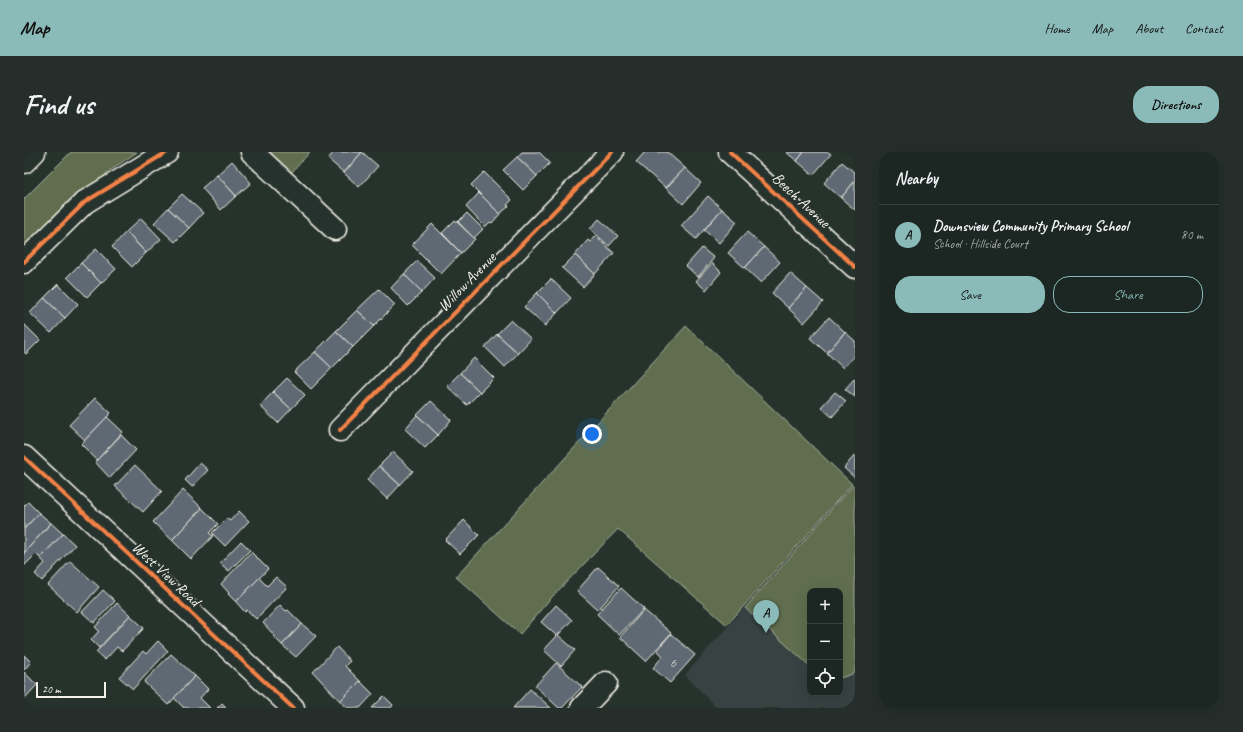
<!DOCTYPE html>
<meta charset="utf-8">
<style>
:root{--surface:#1c2622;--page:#252e2a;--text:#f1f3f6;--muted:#a0a5a5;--line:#3a4340;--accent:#8bbbb9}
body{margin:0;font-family:Caveat,sans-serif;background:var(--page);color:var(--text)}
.controls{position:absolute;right:12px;bottom:12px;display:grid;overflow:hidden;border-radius:8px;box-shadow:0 4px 16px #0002}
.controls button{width:36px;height:36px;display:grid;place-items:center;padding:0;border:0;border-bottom:1px solid var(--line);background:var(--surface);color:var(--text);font:20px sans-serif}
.scale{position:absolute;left:12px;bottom:10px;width:70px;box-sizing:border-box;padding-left:4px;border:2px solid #f4f1e8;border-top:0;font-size:11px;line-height:14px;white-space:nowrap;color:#f4f1e8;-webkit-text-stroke:3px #26332d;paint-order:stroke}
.you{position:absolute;left:568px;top:282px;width:14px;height:14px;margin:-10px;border:3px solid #fff;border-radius:50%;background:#1a73e8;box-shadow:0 0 0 6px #1a73e833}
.badge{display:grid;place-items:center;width:26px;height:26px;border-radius:50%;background:var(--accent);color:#111;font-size:13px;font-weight:700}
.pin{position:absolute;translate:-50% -33px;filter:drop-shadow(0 1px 2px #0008)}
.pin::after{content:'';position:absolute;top:21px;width:14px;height:12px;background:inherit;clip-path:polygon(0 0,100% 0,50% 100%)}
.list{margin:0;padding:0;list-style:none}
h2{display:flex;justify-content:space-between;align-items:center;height:52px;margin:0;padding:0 16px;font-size:17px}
h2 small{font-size:13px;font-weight:400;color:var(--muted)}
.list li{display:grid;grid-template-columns:26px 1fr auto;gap:12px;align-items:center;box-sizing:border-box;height:60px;padding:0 16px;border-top:1px solid var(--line)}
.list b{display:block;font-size:15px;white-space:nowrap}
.list p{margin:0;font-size:13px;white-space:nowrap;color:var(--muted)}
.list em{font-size:13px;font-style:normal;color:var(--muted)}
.actions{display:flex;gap:8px;padding:12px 16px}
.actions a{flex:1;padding:9px 0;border:1px solid var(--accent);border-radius:16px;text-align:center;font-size:14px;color:var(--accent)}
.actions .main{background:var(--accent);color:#111}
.icon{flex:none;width:22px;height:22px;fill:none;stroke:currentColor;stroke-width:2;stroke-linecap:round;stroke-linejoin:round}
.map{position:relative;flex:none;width:831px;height:556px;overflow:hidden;border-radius:16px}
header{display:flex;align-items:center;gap:24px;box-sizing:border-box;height:56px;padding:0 20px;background:var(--accent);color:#111}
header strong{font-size:19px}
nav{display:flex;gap:22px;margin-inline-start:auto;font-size:14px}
.intro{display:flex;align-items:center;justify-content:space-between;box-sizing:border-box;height:96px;padding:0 24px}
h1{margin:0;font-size:28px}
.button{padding:10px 18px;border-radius:16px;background:var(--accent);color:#111;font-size:14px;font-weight:700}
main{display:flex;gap:24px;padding:0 24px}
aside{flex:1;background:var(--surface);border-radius:16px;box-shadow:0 4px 16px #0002}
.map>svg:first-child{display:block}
</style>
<header>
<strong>Map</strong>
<nav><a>Home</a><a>Map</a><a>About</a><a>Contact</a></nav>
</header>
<div class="intro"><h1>Find us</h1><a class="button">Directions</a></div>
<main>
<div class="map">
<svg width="831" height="556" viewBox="0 0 831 556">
<rect width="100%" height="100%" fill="#26332d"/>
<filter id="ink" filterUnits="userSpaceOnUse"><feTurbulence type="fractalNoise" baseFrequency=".025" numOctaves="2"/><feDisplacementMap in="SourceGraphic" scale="8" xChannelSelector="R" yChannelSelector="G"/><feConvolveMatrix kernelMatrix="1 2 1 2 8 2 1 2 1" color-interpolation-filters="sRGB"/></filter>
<g filter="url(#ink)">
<path fill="#374342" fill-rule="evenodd" d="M829 333 831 335V556H693L661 523ZM786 439H816V541H786Z"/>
<g fill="#606e4f" stroke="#aab09c">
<path d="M47 0H113L84 20 53 52 0 98V47Z"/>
<path d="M243 0H286L267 21Z"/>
<path d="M662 174 828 332 703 473 594 377 526 447 496 482 432 425Z"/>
<path d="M829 333 831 336V521L816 526V439H786V514L721 456Z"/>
</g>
<g fill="#5f6973" stroke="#f4f1e8">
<path d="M310 0H338L320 21 304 7Z"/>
<path d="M338 0 354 14 335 35 320 21Z"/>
<path d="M498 0H515L526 11 513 24 493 5Z"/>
<path d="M621 0H643L661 16 642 36 612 10Z"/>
<path d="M762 0H780L773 9Z"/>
<path d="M780 0H804L807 2 789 23 773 9Z"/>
<path d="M493 5 513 24 499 38 479 18Z"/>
<path d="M208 9 227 31 212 44 193 23Z"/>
<path d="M818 10 831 21V29L817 46 800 31Z"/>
<path d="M661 16 677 31 659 52 642 36Z"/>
<path d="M460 20 488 48 483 53 485 54 476 62 447 33Z"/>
<path d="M193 23 212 44 197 58 178 36Z"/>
<path d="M831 29V58L817 46Z"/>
<path d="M455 41 476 62 468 71 466 70 461 75 442 55Z"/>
<path d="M158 42 179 61 165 76 144 56Z"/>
<path d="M684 44 698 57 672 87 657 74Z"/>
<path d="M144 56 165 76 151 90 130 71Z"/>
<path d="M698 57 713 70 695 91 680 78Z"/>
<path d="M443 61 459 77 450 86 434 70Z"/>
<path d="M117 66 137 87 122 101 102 80Z"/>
<path d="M575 67 594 84 585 94 566 77Z"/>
<path d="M431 68 451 87 437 101 418 81Z"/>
<path d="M408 72 437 101 417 122 388 93Z"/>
<path d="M102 80 122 101 108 115 88 95Z"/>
<path d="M723 80 740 95 721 116 704 101Z"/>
<path d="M571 84 590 101 571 122 551 103 564 88 566 90Z"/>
<path d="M740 95 756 110 737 131 721 116Z"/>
<path d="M678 96 690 106 674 125 662 114Z"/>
<path d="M72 97 92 117 77 131 57 111Z"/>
<path d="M551 103 571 122 559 135 538 116Z"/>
<path d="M393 109 411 126 398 140 380 122Z"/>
<path d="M57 111 77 131 63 145 43 125Z"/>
<path d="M688 111 697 120 682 138 672 129Z"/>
<path d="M766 121 783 136 764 156 748 141Z"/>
<path d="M380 122 398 140 384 154 367 136Z"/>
<path d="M527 127 547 146 533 161 513 141Z"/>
<path d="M34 132 54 152 41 166 20 146Z"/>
<path d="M783 136 799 150 780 171 764 156Z"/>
<path d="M355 137 371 153 350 174 333 158Z"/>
<path d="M513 141 533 161 521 174 500 155Z"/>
<path d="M20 146 41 166 27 181 6 161Z"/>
<path d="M333 158 350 174 329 195 312 179Z"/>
<path d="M805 165 821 180 803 201 786 186Z"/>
<path d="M487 168 507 187 494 201 473 182Z"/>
<path d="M0 172 16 188 2 202 0 200Z"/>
<path d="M312 179 329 195 308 216 291 200Z"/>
<path d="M821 180 831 189V203L819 216 803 201Z"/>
<path d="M473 182 494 201 481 215 461 195Z"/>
<path d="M291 200 308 216 287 237 270 220Z"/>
<path d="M450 206 470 226 456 240 436 221Z"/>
<path d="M436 221 456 240 443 253 423 234Z"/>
<path d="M263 226 281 243 267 257 249 240Z"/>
<path d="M831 226V245L821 237Z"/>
<path d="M249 240 267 257 254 271 236 254Z"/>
<path d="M811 240 822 249 808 265 797 255Z"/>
<path d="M71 246 87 261 61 288 45 273Z"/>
<path d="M407 249 427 268 414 283 393 263Z"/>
<path d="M393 263 414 283 401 296 381 277Z"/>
<path d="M83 265 99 280 73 308 57 292Z"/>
<path d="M97 283 112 298 86 326 71 310Z"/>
<path d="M369 300 389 319 376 333 355 314Z"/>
<path d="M831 303V326L820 316Z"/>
<path d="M176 311 184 318 168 335 161 328Z"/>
<path d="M111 313 138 339 119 360 91 334Z"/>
<path d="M355 314 376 333 363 347 343 328Z"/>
<path d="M159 338 178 356 148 388 129 370Z"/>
<path d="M4 350 15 361 0 377V354Z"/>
<path d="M178 356 194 372 185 381 189 384 167 407 148 388Z"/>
<path d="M215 359 225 369 201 394 188 381 203 366 206 369Z"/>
<path d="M15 361 27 371 0 401V377Z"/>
<path d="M440 368 455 383 436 402 421 388Z"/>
<path d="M27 371 39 382 16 406 12 402 0 414V401Z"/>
<path d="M39 382 51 393 18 429 11 422 21 411 16 406Z"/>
<path d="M217 389 226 398 205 419 196 411Z"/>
<path d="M227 400 244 417 212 450 204 442 205 441 197 432Z"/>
<path d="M46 409 75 435 53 460 24 433Z"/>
<path d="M574 415 595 434 574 458 553 439Z"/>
<path d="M252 425 263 435 232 467 223 458 221 460 212 450 235 426 243 434Z"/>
<path d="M597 436 620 457 595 483 573 462Z"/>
<path d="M79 438 91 449 70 471 58 460Z"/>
<path d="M93 451 106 463 75 496 67 488 75 479 71 475Z"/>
<path d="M256 453 262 459 264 458 278 472 258 493 249 484 250 483 239 471Z"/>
<path d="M532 453 548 468 534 483 551 498 537 514 520 498 533 484 517 470Z"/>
<path d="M620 458 647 481 622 509 596 485Z"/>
<path d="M106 463 120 476 98 499 93 495 81 508 72 500Z"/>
<path d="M278 472 292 484 272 505 258 493Z"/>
<path d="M647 482 671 503 646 531 629 516 639 504 633 498Z"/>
<path d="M134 489 144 499 109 537 95 525 119 499 122 502Z"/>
<path d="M313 495 326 509 321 514 336 529 316 549 289 520Z"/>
<path d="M147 502 171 524 144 553 120 530Z"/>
<path d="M0 503 7 510 0 518Z"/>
<path d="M532 511 558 535 538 556H535L511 534Z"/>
<path d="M0 520 13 533 0 547Z"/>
<path d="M171 524 184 537 176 546 186 556H160L150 546Z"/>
<path d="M336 529 349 542 336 556H324L316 549Z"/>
<path d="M506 537 527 556H489Z"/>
<path d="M360 544 369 553 367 556H348Z"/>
<path d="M198 551 203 556H193Z"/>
</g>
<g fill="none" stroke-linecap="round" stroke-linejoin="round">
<defs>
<g id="minor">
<path d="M228 0 311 77"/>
<path d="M706 0 831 115"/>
<path d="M0 110 61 50 143 0"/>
<path d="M316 278 588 0"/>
<path d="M0 305 269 556"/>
<path d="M558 556 582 531"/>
</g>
<path id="secondary" d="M0 10 10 0"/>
</defs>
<use href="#minor" stroke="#f4f1e8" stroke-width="25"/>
<use href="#secondary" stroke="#f4f1e8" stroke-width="25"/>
<use href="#minor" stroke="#26332d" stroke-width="22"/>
<use href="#secondary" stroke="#26332d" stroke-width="22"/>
<defs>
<g id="cycleway">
<path d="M706 0 831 115"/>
<path d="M0 110 61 50 143 0"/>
<path d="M316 278 588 0"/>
<path d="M0 305 269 556"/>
</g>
</defs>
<use href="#cycleway" stroke="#26332d" stroke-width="6"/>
<use href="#cycleway" stroke="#f48246" stroke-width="4"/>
</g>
</g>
<g text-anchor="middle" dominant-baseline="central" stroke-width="4" stroke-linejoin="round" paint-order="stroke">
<g font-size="14" fill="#cfcfcb">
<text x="649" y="510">6</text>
</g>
<g font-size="16" fill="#f4f1e8" stroke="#26332d">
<text transform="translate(777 48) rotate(43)">Beech Avenue</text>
<text transform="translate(443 130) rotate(-46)">Willow Avenue</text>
<text transform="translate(142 422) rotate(43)">West View Road</text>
</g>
</g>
</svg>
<div class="controls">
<button>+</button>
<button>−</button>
<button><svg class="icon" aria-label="locate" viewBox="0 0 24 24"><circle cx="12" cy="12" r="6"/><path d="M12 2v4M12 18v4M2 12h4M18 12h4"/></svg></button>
</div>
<div class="scale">20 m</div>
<div class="you"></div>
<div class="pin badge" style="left:742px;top:481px">A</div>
</div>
<aside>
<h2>Nearby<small></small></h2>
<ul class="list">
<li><span class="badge">A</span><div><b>Downsview Community Primary School</b><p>School · Hillside Court</p></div><em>80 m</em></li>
</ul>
<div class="actions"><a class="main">Save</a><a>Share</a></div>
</aside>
</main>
